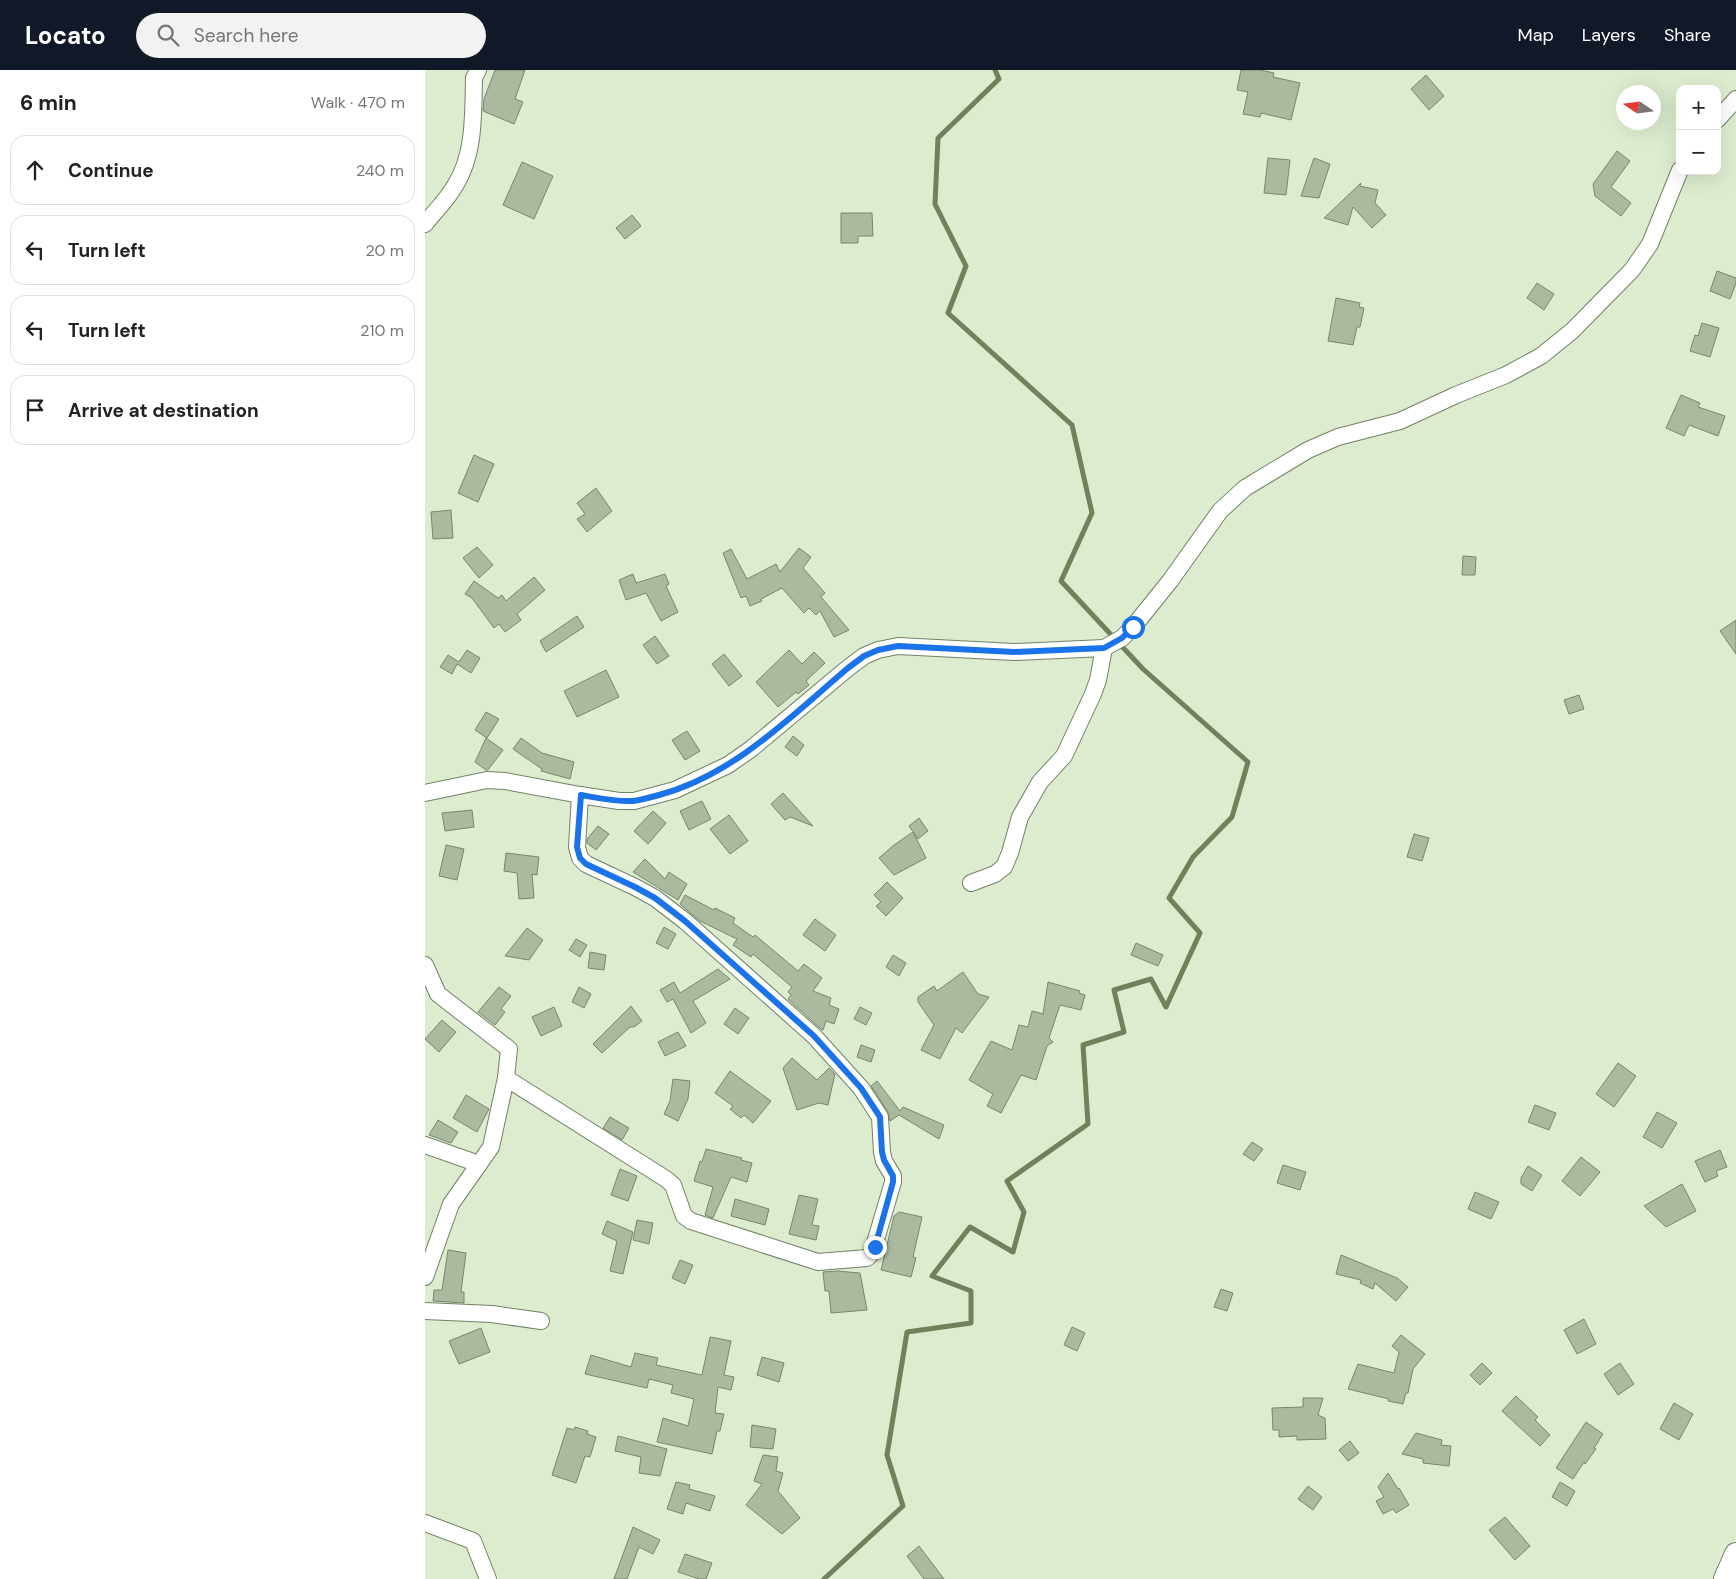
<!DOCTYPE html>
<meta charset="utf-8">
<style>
:root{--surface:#fff;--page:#f2f2f2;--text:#222;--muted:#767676;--line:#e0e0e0;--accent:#111827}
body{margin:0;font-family:"DM Sans",sans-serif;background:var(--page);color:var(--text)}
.controls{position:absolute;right:15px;top:15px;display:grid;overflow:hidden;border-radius:10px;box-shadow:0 5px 20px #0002}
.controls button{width:45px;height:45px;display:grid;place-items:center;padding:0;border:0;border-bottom:1px solid var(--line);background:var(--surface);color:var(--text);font:25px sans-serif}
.compass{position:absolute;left:1191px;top:15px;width:45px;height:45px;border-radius:50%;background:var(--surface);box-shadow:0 5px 20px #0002;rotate:283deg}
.stop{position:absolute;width:15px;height:15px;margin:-11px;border:4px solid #1a73e8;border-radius:50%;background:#fff}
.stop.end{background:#1a73e8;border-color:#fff;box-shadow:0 1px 5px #0008}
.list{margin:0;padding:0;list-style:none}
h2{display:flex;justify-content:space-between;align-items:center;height:65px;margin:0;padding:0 20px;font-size:21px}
h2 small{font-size:16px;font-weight:400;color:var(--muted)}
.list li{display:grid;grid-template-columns:32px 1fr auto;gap:15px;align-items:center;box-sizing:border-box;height:70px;margin:0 10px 10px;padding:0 10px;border:1px solid var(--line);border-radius:15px}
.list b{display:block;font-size:19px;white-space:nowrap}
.list em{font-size:16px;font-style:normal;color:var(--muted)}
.icon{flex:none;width:28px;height:28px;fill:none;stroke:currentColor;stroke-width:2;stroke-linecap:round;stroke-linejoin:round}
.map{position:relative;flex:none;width:1311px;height:1509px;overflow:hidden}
header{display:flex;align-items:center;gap:30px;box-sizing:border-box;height:70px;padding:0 25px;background:var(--accent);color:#fff}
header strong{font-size:24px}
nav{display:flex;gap:28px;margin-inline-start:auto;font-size:18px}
.search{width:350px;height:45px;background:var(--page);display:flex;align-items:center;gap:12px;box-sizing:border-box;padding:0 18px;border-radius:28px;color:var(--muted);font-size:19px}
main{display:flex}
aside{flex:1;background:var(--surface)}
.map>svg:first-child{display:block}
</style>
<header>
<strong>Locato</strong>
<div class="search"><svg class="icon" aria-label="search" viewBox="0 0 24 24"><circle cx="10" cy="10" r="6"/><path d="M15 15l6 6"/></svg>Search here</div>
<nav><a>Map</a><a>Layers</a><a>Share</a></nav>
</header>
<main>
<aside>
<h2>6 min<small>Walk · 470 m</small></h2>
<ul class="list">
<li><svg class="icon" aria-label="ahead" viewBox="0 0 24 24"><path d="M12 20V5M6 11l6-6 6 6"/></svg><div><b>Continue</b></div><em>240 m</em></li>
<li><svg class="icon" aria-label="left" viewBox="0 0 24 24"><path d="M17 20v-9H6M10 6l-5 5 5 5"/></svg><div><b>Turn left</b></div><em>20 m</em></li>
<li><svg class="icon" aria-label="left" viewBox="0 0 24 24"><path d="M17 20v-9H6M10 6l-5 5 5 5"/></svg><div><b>Turn left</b></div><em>210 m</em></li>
<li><svg class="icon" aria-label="arrive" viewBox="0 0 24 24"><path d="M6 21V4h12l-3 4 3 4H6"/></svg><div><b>Arrive at destination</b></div></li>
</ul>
</aside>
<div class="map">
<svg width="1311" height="1509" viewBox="0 0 1311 1509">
<rect width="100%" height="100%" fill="#ddeccf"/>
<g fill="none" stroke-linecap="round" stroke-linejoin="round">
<path stroke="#6f825c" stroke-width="5" d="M399 1509 478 1436 462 1385 482 1262 546 1253V1221L507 1206 545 1157 588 1182 599 1142 582 1111 663 1054 658 975 699 962 689 920 726 909 741 937 775 863 744 828 768 787 807 747 823 692 718 599 636 511 667 443 647 355 523 243 541 196 510 134 513 68 574 9 570 0"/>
</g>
<g fill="#abba9e" stroke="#78866b">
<path d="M70 0H100L90 29 98 32 89 54 58 41 59 29Z"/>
<path d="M816 0H835L849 3 848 7 875 13 866 50 836 43 835 47 818 44 823 22 812 20Z"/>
<path d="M1001 5 1019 26 1004 40 986 19Z"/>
<path d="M1192 81 1205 91 1186 117 1206 133 1196 146 1170 126 1168 114Z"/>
<path d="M843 88 865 90 861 125 839 123Z"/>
<path d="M889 88 905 94 894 128 876 126Z"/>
<path d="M97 92 128 106 109 149 78 135Z"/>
<path d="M936 113 935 116 953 120 950 133 961 145 947 158 928 137 923 155 899 148Z"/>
<path d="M416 143H447L448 166H433V173H416Z"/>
<path d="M207 145 216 156 200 169 191 158Z"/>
<path d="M1292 201 1311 208V213L1305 229 1285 221Z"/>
<path d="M1112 213 1129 224 1119 240 1102 228Z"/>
<path d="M911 228 935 233 934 237 939 238 935 257H932L928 275 903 271Z"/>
<path d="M1277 253 1294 258 1285 287 1265 281 1270 265 1273 266Z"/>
<path d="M1256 325 1275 333 1273 337 1300 346 1293 366 1264 355 1259 366 1241 358Z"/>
<path d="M49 385 69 394 53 432 33 423Z"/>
<path d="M171 418 187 441 162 462 152 449 160 444 152 433Z"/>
<path d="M26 440 28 468 8 469 6 442Z"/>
<path d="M52 477 68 495 54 508 38 488Z"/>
<path d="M374 478 386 487 378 498 400 523 396 527 424 560 409 567 395 541 391 545 384 538 379 543 357 518 336 529 337 531 325 536 321 526 316 528 298 483 306 479 322 509 351 494 355 502Z"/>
<path d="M1038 486 1051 487 1050 505H1037Z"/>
<path d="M208 504 211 513 240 504 244 514 241 516 253 542 236 551 221 523 201 530 194 510Z"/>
<path d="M109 507 120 520 92 544 96 550 80 562 74 554 69 558 47 528 40 524 49 511 73 528 77 525 81 531Z"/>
<path d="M152 546 159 557 121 582 115 571Z"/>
<path d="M1311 550V584L1295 561Z"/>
<path d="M230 566 244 586 232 594 218 575Z"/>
<path d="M42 580 55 588 46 603 32 594 27 604 15 597 23 585 34 592Z"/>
<path d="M364 580 377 594 389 582 400 593 381 611 384 615 373 624 371 622 353 637 331 612Z"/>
<path d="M299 584 317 606 304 616 287 594Z"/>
<path d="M181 600 194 627 152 647 139 621Z"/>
<path d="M1154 625 1159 639 1144 644 1139 630Z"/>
<path d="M61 642 74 649 62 668 50 660Z"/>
<path d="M262 661 275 681 260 690 247 670Z"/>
<path d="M368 666 379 675 372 686 360 677Z"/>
<path d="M61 668 78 680 63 700H61L50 692Z"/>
<path d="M96 668 117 683 149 692 145 709 116 701 117 699 88 679Z"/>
<path d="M358 723 388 756 365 747 360 750 346 734Z"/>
<path d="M277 731 286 749 264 760 255 741Z"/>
<path d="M47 740 49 757 20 761 17 743Z"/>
<path d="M228 741 241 753 223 774 209 761Z"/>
<path d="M304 745 323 771 305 784 285 759Z"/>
<path d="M494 748 503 761 493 769 484 756Z"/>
<path d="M173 756 184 764 171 780 162 773V769Z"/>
<path d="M488 762 501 788 469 805 454 788 469 775Z"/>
<path d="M989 764 1004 768 997 791 982 787Z"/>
<path d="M21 775 39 779 32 810 14 806Z"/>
<path d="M81 783 114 787 112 805 107 804 109 828 94 829 92 803 79 801Z"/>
<path d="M220 789 240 809 244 802 262 814 253 830 208 802Z"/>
<path d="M462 812 478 828 461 846 451 836 456 832 449 825Z"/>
<path d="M260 825 289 840 290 838 310 848 308 853 328 867 330 865 373 901 379 894 397 908 388 921 406 928 404 935 414 939 409 954 401 951 398 960 396 959 363 929 366 925 363 922 367 917 328 884 326 887 308 875 312 869 275 851 255 834Z"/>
<path d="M390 849 411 865 400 881 378 865Z"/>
<path d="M239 857 251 864 243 879 231 873Z"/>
<path d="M102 858 118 870 104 890 80 886Z"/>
<path d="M151 869 162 875 155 887 144 880Z"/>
<path d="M711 873 738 885 733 896 706 885Z"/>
<path d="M165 882 181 885 179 900 163 898Z"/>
<path d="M468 885 481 893 474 906 461 897Z"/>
<path d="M293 899 305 909 268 931 281 953 266 963 248 929 242 932 235 920 249 912 255 923Z"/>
<path d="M538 902 553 924 564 927 537 963 531 958 515 989 496 980 509 955 493 932V927L509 916 512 921Z"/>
<path d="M623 912 655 921 654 923 660 925 656 940 635 935 624 968 628 972 622 976 611 1010 596 1005 576 1043 562 1036 568 1024 544 1010 566 971 587 980 594 955 603 957 607 941 618 944Z"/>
<path d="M74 917 86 926 76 939 80 942 70 955 53 942Z"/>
<path d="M154 917 166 924 159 938 147 932Z"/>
<path d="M206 936 217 951 209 957H205L177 983 168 974Z"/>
<path d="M129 937 137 956 116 966 107 947Z"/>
<path d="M435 937 447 943 441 955 429 949Z"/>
<path d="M310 938 324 948 313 964 299 954Z"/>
<path d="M17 950 31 962 14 982 0 969Z"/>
<path d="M253 962 261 976 240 986 233 972Z"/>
<path d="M436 975 450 980 446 992 432 987Z"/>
<path d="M367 988 392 1010 404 998 410 1004 403 1035 394 1033 372 1040 358 998Z"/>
<path d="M1193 993 1211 1006 1189 1037 1171 1024Z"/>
<path d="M305 1001 346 1031 328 1053 319 1045 316 1048 305 1039 308 1036 290 1023Z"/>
<path d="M248 1009 265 1011 263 1029 253 1051 239 1044 245 1031Z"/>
<path d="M452 1011 475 1041 478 1037 519 1055 514 1069 474 1045 465 1051 463 1042 446 1016Z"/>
<path d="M41 1025 64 1039 52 1062 28 1048Z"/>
<path d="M1110 1035 1131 1043 1124 1060 1103 1052Z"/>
<path d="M1232 1042 1252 1053 1237 1078 1218 1067Z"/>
<path d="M185 1047 204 1058 197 1070 178 1058Z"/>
<path d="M13 1050 33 1062 26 1073 4 1065Z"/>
<path d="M827 1072 838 1079 829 1091 818 1084Z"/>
<path d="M281 1079 317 1088 316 1090 327 1093 322 1112 306 1107 288 1148 280 1145 288 1117 269 1111 275 1091 277 1092Z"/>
<path d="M1295 1080 1302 1097 1291 1101 1293 1106 1280 1112 1270 1091Z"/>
<path d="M1156 1087 1175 1102 1155 1126 1137 1111Z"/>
<path d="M858 1095 881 1102 875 1120 852 1113Z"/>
<path d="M1103 1096 1117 1105 1107 1121 1096 1114V1108Z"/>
<path d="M195 1099 212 1106 203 1131 186 1125Z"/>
<path d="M1257 1114 1271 1141 1241 1157 1219 1136Z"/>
<path d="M1050 1122 1074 1132 1066 1149 1043 1139Z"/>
<path d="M374 1125 393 1129 387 1155 394 1156 391 1170 364 1164Z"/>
<path d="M310 1129 344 1139 340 1155 306 1146Z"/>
<path d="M474 1142 497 1147 488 1187 491 1188 486 1207 456 1200 469 1146Z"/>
<path d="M212 1150 228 1153 224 1174 208 1170Z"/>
<path d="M182 1151 208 1162 198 1204 185 1201 192 1171 177 1164Z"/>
<path d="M23 1180 41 1183 36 1222H39V1233L8 1231 9 1220H17Z"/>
<path d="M916 1185 972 1208 983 1217 971 1231 950 1213 948 1219 935 1213 936 1210 911 1204Z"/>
<path d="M255 1190 268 1195 260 1214 247 1208Z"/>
<path d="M412 1201 435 1203 442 1240 406 1243 404 1221H400L398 1202Z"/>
<path d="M796 1219 808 1223 802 1241 789 1237Z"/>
<path d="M1159 1249 1171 1274 1152 1284 1139 1260Z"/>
<path d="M647 1257 660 1263 652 1281 639 1275Z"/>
<path d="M56 1258 65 1282 34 1294 24 1271Z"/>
<path d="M976 1265 1000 1284 988 1299 983 1323H981L978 1334 963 1331 964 1329 923 1319 933 1294 969 1303 974 1282 967 1276Z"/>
<path d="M285 1267 306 1271 299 1305 309 1307 306 1320 293 1317 290 1343 299 1344 295 1361H292L287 1384 232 1372 238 1348 263 1356 269 1329 246 1323 248 1315 224 1309 222 1318 160 1304 166 1285 206 1297 210 1283 233 1288 231 1295 277 1305Z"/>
<path d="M337 1287 359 1293 354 1312 332 1305Z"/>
<path d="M1057 1293 1067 1303 1055 1315 1045 1305Z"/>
<path d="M1195 1293 1209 1314 1193 1325 1179 1304Z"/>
<path d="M1091 1326 1113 1347 1110 1350 1125 1365 1115 1376 1077 1341Z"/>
<path d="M878 1328H898L893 1345 900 1348 901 1369 872 1370V1366L854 1367V1360H848L847 1338 878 1337Z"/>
<path d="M1249 1333 1268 1344 1254 1370 1235 1359Z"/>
<path d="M1161 1352 1178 1364 1169 1378 1171 1379 1160 1394 1159 1392 1148 1409 1131 1398Z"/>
<path d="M327 1355 351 1359 348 1379 325 1377Z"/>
<path d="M150 1357 163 1361 162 1364 171 1367 165 1387 160 1386 151 1413 127 1405 142 1358 149 1360Z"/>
<path d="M991 1363 1017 1370 1016 1375 1026 1376 1024 1396 998 1393V1389L977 1384Z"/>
<path d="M193 1366 242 1379 235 1406 214 1403 216 1387 190 1381Z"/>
<path d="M925 1371 934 1383 923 1391 914 1380Z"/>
<path d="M338 1385 353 1387 351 1401 358 1403 353 1421 375 1448 357 1464 321 1435 337 1414 329 1411Z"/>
<path d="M963 1403 973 1419 974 1418 984 1435 971 1443 968 1439 958 1444 951 1431 959 1427 953 1417Z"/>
<path d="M251 1412 265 1415 264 1419 290 1426 285 1441 261 1433 258 1444 242 1439Z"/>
<path d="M1135 1412 1150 1421 1142 1436 1127 1427Z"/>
<path d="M883 1416 897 1427 888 1440 873 1429Z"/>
<path d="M1080 1447 1105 1476 1090 1490 1064 1460Z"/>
<path d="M208 1457 235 1470 228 1484 214 1477 202 1509H189Z"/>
<path d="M494 1476 519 1509H499L482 1486Z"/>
<path d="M260 1484 287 1493 281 1509H274L253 1502Z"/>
</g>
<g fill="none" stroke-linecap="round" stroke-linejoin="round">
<defs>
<g id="minor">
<path d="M1292 50 1311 29"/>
<path d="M0 154C10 141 23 129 31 114 50 83 48 43 49 8L53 0"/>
<path d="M0 723 62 710 80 711 155 725 194 731H209L250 720 303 695 326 679 423 598 439 586 453 580 473 576 589 582 679 578 697 568 708 557 745 511 795 441 820 418 883 380 913 367 975 351 1031 325 1081 305 1116 286 1147 261 1207 200 1225 174 1255 100"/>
<path d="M546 813 570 804 579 797 585 783 595 747 615 712 639 686 668 624 673 610 679 578"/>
<path d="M0 895 13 924 84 979 81 1008 66 1077 26 1134 0 1207"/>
<path d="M81 1008 241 1109 248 1115 259 1146 266 1151 393 1192 442 1188 447 1183 468 1112V1106L459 1091 457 1082 455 1047 436 1018 389 966 260 851 230 828 210 817 161 794 155 788 152 777 155 725"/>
<path d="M0 1075 54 1094"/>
<path d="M0 1241 67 1244 116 1251"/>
<path d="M0 1453 48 1471 63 1509"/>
</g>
<path id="secondary" d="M1300 1509 1311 1484"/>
</defs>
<use href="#minor" stroke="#728066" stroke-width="18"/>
<use href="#secondary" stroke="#728066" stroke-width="24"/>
<use href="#minor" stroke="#fff" stroke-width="16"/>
<use href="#secondary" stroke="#fff" stroke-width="22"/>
</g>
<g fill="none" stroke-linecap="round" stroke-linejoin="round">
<path stroke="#1a73e8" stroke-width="6" d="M450 1177 468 1112V1106L459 1090 457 1082 455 1047 436 1018 389 966 260 851 230 828 210 817 161 794 155 788 152 777 156 725C173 728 191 732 208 731 217 730 226 727 234 725 309 705 365 647 423 598L439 586 453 580 473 576 589 582 679 578 697 568 708 557"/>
</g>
</svg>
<div class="controls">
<button>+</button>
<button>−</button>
</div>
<svg class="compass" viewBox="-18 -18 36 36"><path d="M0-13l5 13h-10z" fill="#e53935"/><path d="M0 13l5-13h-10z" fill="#767676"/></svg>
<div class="stop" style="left:708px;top:557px"></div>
<div class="stop end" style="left:450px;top:1177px"></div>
</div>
</main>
